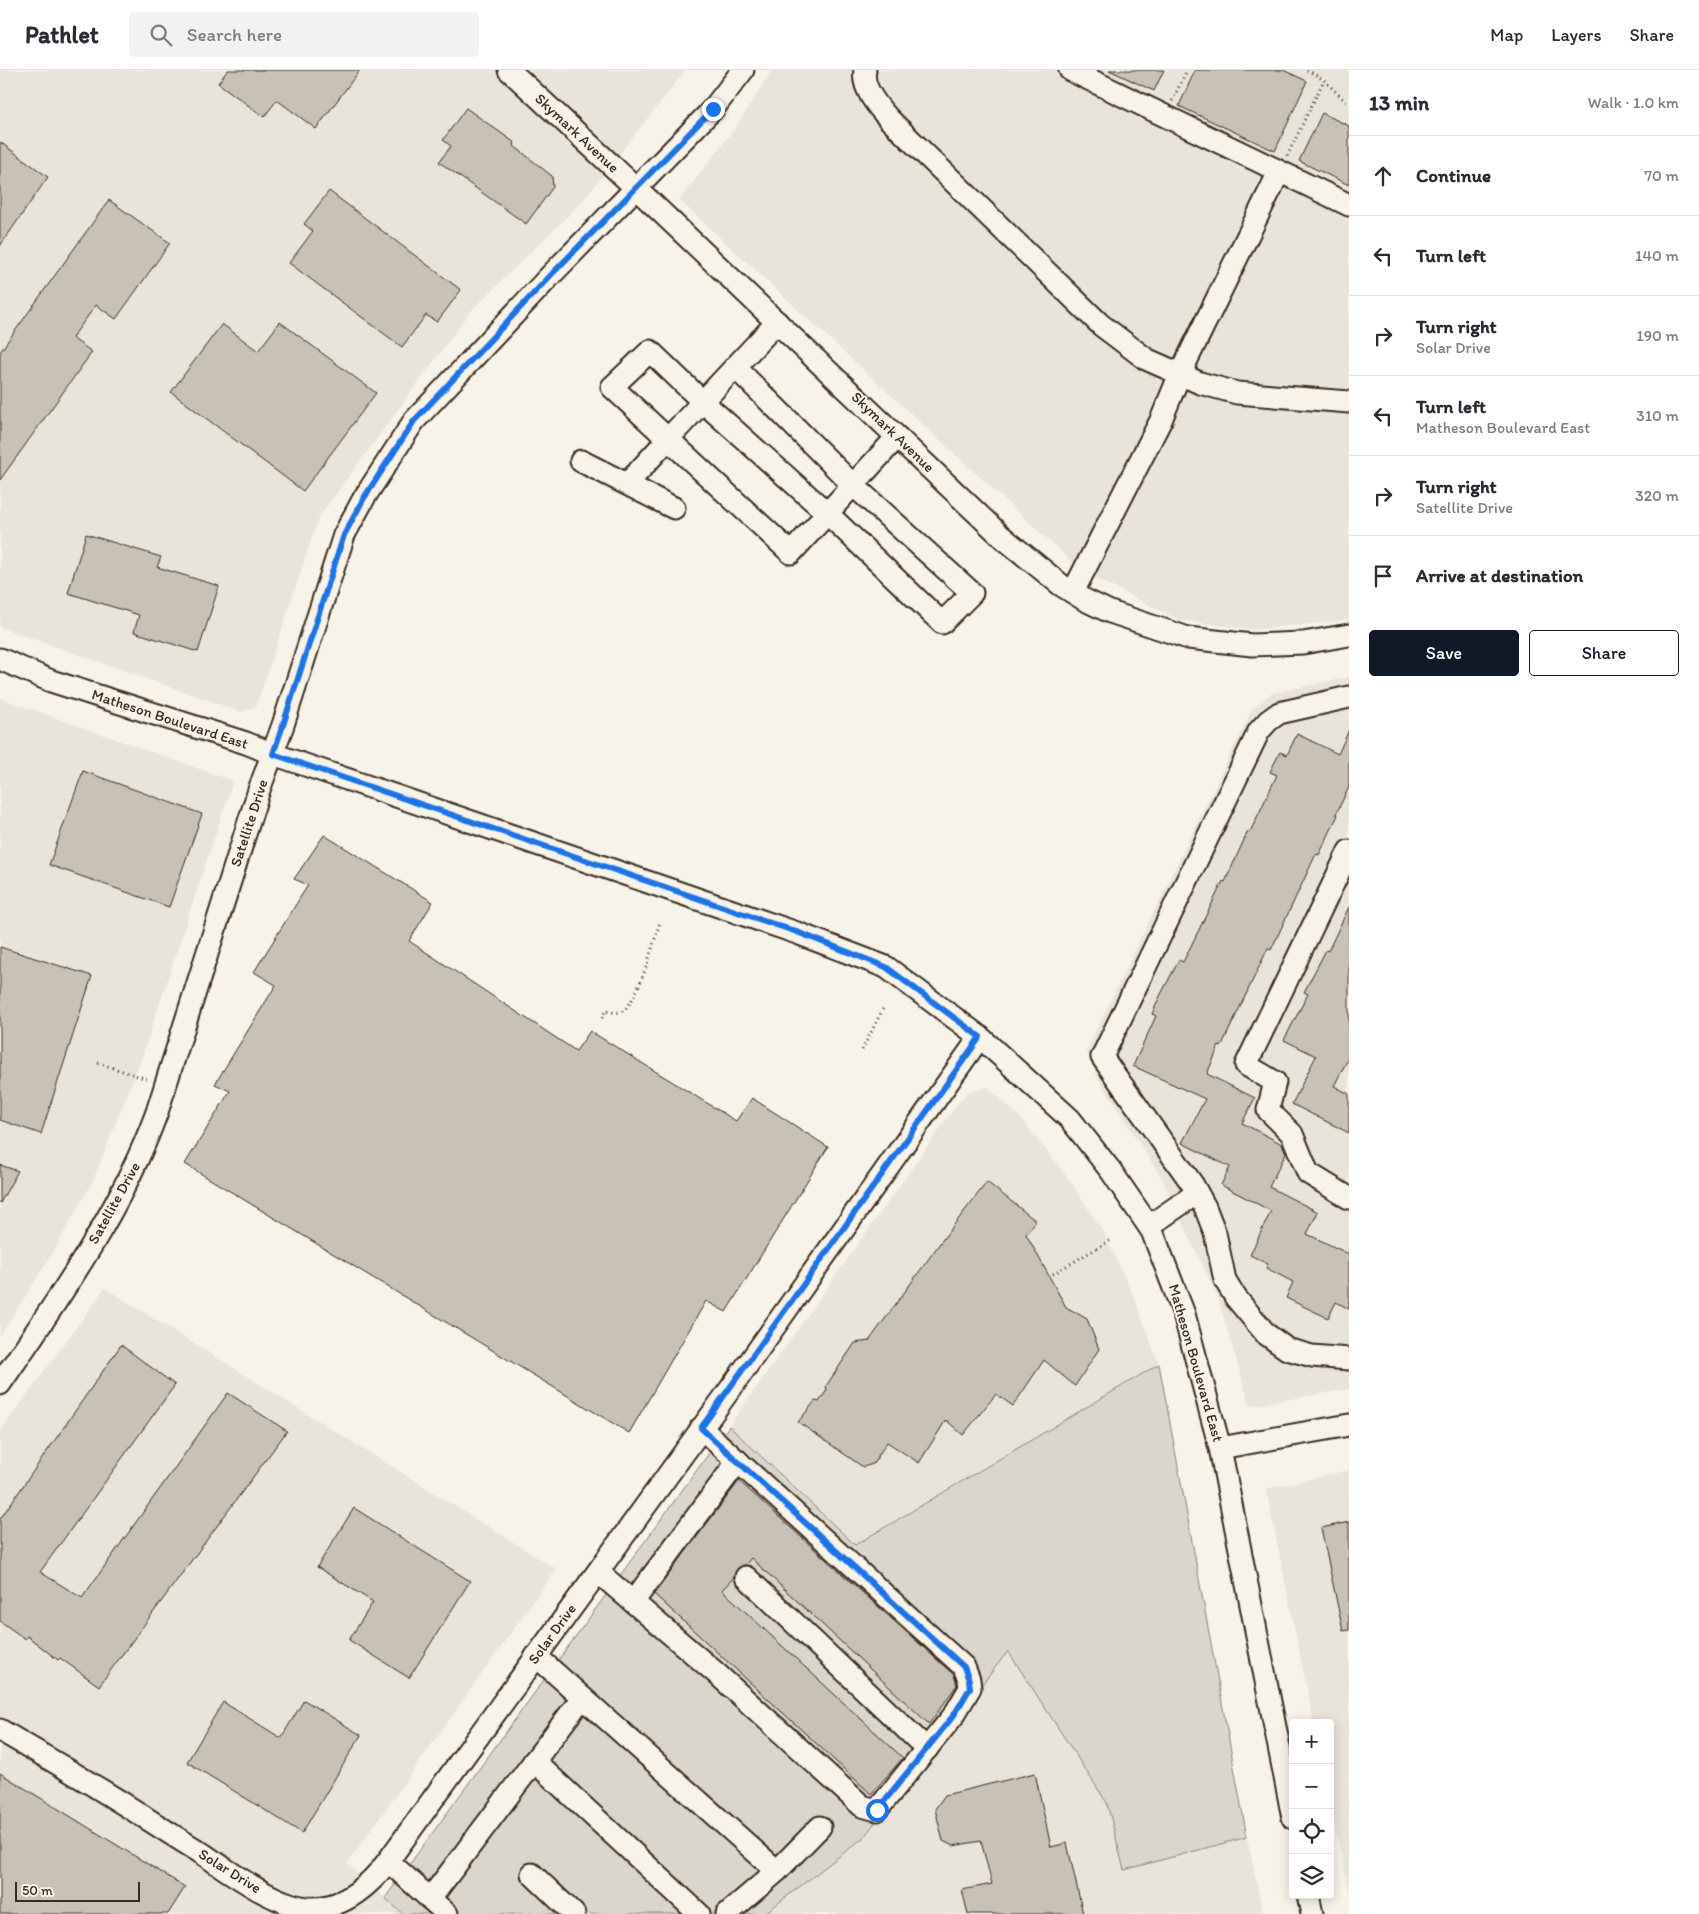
<!DOCTYPE html>
<meta charset="utf-8">
<style>
:root{--surface:#fff;--page:#f2f2f3;--text:#2b2b33;--muted:#7c7c81;--line:#e1e1e2;--accent:#111827}
body{margin:0;font-family:Itim,sans-serif;background:var(--page);color:var(--text)}
.controls{position:absolute;right:15px;bottom:15px;display:grid;overflow:hidden;border-radius:5px;box-shadow:0 2px 12px #0003}
.controls button{width:45px;height:45px;display:grid;place-items:center;padding:0;border:0;border-bottom:1px solid var(--line);background:var(--surface);color:var(--text);font:25px sans-serif}
.scale{position:absolute;left:15px;bottom:12px;width:125px;box-sizing:border-box;padding-left:5px;border:2px solid #3b2a1e;border-top:0;font-size:14px;line-height:18px;white-space:nowrap;color:#3b2a1e;-webkit-text-stroke:4px #f7f3e8;paint-order:stroke}
.stop{position:absolute;width:15px;height:15px;margin:-11px;border:4px solid #1a73e8;border-radius:50%;background:#fff}
.stop.end{background:#1a73e8;border-color:#fff;box-shadow:0 1px 5px #0008}
.list{margin:0;padding:0;list-style:none}
h2{display:flex;justify-content:space-between;align-items:center;height:65px;margin:0;padding:0 20px;font-size:21px}
h2 small{font-size:16px;font-weight:400;color:var(--muted)}
.list li{display:grid;grid-template-columns:32px 1fr auto;gap:15px;align-items:center;box-sizing:border-box;height:80px;padding:0 20px;border-top:1px solid var(--line)}
.list b{display:block;font-size:19px;white-space:nowrap}
.list p{margin:0;font-size:16px;white-space:nowrap;color:var(--muted)}
.list em{font-size:16px;font-style:normal;color:var(--muted)}
.actions{display:flex;gap:10px;padding:15px 20px}
.actions a{flex:1;padding:11px 0;border:1px solid var(--accent);border-radius:5px;text-align:center;font-size:18px;color:var(--accent)}
.actions .main{background:var(--accent);color:#fff}
.icon{flex:none;width:28px;height:28px;fill:none;stroke:currentColor;stroke-width:2;stroke-linecap:round;stroke-linejoin:round}
.map{position:relative;flex:none;width:1349px;height:1844px;overflow:hidden}
header{display:flex;align-items:center;gap:30px;box-sizing:border-box;height:70px;padding:0 25px;background:var(--surface);border-bottom:1px solid var(--line)}
header strong{font-size:24px}
nav{display:flex;gap:28px;margin-inline-start:auto;font-size:18px}
.search{width:350px;height:45px;background:var(--page);display:flex;align-items:center;gap:12px;box-sizing:border-box;padding:0 18px;border-radius:5px;color:var(--muted);font-size:19px}
main{display:flex}
aside{flex:1;background:var(--surface)}
.map>svg:first-child{display:block}
</style>
<header>
<strong>Pathlet</strong>
<div class="search"><svg class="icon" aria-label="search" viewBox="0 0 24 24"><circle cx="10" cy="10" r="6"/><path d="M15 15l6 6"/></svg>Search here</div>
<nav><a>Map</a><a>Layers</a><a>Share</a></nav>
</header>
<main>
<div class="map">
<svg width="1349" height="1844" viewBox="0 0 1349 1844">
<rect width="100%" height="100%" fill="#f7f3e8"/>
<filter id="ink" filterUnits="userSpaceOnUse"><feTurbulence type="fractalNoise" baseFrequency=".02" numOctaves="2"/><feDisplacementMap in="SourceGraphic" scale="10" xChannelSelector="R" yChannelSelector="G"/><feConvolveMatrix kernelMatrix="1 2 1 2 8 2 1 2 1" color-interpolation-filters="sRGB"/></filter>
<g filter="url(#ink)">
<g fill="#e9e4d9">
<path d="M0 0H686L580 134 470 242 319 447 256 637 241 642 0 557Z"/>
<path d="M772 0H1349V550L1253 560 1179 550 1083 502 679 130 734 60Z"/>
<path d="M1349 607V1319L1250 1336 1218 1228 1161 1107 1099 1010 1086 981 1253 638 1272 623Z"/>
<path d="M0 628 233 711 142 987 92 1113 54 1181 0 1266Z"/>
<path d="M987 1017 1019 1046 1071 1112 1102 1160 1132 1222 1159 1294 855 1475 729 1356 956 1036 968 1022Z"/>
<path d="M105 1218 556 1499 347 1794 403 1844H0V1362Z"/>
<path d="M1349 1400V1822L1330 1732V1653H1314L1266 1419Z"/>
<path d="M1008 1580 1107 1733 1124 1800 1247 1767 1263 1844H764L863 1768Z"/>
</g>
<path fill="#dbd6cb" stroke="#8b8074" d="M1159 1294 1247 1767 1124 1800 1107 1733 1008 1581 863 1768 764 1844H403L385 1828 729 1356 855 1475Z"/>
<g fill="#c8c1b6" stroke="#3b2a1e">
<path d="M228 0H360L316 59 277 30 264 47 218 13Z"/>
<path d="M1109 0H1164L1154 21Z"/>
<path d="M1195 0H1283L1307 11 1275 81 1179 36Z"/>
<path d="M466 38 515 73 514 76 552 106 553 117 526 154 439 92 451 76 443 70Z"/>
<path d="M1322 43 1349 56V115L1299 91Z"/>
<path d="M0 72 48 107 0 176Z"/>
<path d="M329 121 461 220 437 252 426 245 402 277 289 193 313 161 304 154Z"/>
<path d="M109 130 170 173 116 249 96 235 85 250 72 268 92 282 0 410V282Z"/>
<path d="M280 252 376 323 303 421 171 322 222 254 258 281Z"/>
<path d="M86 464 161 487 157 497 219 516 198 582 134 562 139 545 68 523Z"/>
<path d="M1349 660V717L1336 744 1338 745 1319 785 1316 784 1271 880 1268 878 1221 977 1219 976 1207 1004 1255 1028 1242 1053 1282 1074 1286 1083 1269 1117 1318 1142 1307 1164 1349 1184V1239L1336 1232 1328 1248 1286 1228 1293 1212 1266 1198 1268 1194 1250 1185 1271 1141 1221 1115 1230 1097 1182 1073 1205 1029 1133 996 1156 946 1152 944 1160 926 1179 890 1183 892 1223 811 1225 812 1248 761 1250 762 1277 705 1270 702 1280 682 1287 685 1297 664 1338 684Z"/>
<path d="M83 701 202 744 169 837 49 795Z"/>
<path d="M324 765 433 832 409 871 576 981 590 961 736 1051 752 1028 828 1077 726 1242 706 1231 629 1363 185 1094 230 1021 215 1014 276 915 254 902 308 815 294 809Z"/>
<path d="M1349 837V987L1334 1016 1349 1024V1063L1292 1034 1316 986 1284 970 1308 924 1304 922 1326 880 1328 881Z"/>
<path d="M0 877 92 906 41 1064 0 1050Z"/>
<path d="M0 1095 18 1101 0 1133Z"/>
<path d="M987 1112 1036 1151 1026 1164 1066 1237 1087 1249 1099 1279 1075 1316 1044 1290 1013 1336 996 1324 963 1365 946 1350 919 1393 887 1372 873 1394 863 1397 798 1352 815 1331 819 1332 827 1320 826 1316 855 1273 869 1271 943 1169Z"/>
<path d="M121 1275 175 1315 40 1502 82 1528 228 1323 287 1361 99 1616 60 1588 58 1590 27 1566 25 1569 0 1551V1449Z"/>
<path d="M739 1411 954 1605 957 1615 929 1654 751 1488 745 1495 737 1499 734 1507 722 1520 903 1688 871 1724 654 1524Z"/>
<path d="M354 1438 470 1511 409 1608 349 1570 373 1532 317 1497Z"/>
<path d="M1349 1452V1560L1343 1561 1321 1458Z"/>
<path d="M304 1630 361 1665 302 1763 187 1692 223 1632 281 1668Z"/>
<path d="M0 1703 185 1817 168 1844H0Z"/>
<path d="M1035 1703 1051 1777 1067 1773 1083 1844H968L962 1820 992 1814 981 1771 953 1776 943 1771 935 1739 945 1725Z"/>
</g>
<g fill="none" stroke-linecap="round" stroke-linejoin="round">
<defs>
<g id="minor">
<path d="M509 0 636 118 1001 466 1061 515 1085 530 1110 542 1188 568 1252 575 1303 573 1349 565"/>
<path d="M865 0C861 17 878 37 889 49L1101 255 1146 289 1200 313 1237 323 1349 332"/>
<path d="M1070 0 1349 135"/>
<path d="M777 252 668 369 791 483 897 367"/>
<path d="M581 391 674 438"/>
<path d="M627 414 668 369 612 317 650 281 703 332 827 443 942 553 972 523 853 415 735 297"/>
<path d="M1073 522 1161 350 1180 304 1279 102"/>
<path d="M0 589 51 611 246 673 273 684 797 863 886 897 980 967 1070 1049 1111 1101 1152 1161 1184 1244 1220 1378 1293 1748"/>
<path d="M1349 627 1279 643 1268 651 1259 661 1102 987 1193 1115 1205 1137 1215 1163 1225 1210 1236 1228 1266 1264 1287 1279 1312 1286 1349 1289"/>
<path d="M1349 781 1246 995 1275 1012 1268 1040 1292 1064 1308 1103 1349 1128"/>
<path d="M1149 1156 1197 1123"/>
<path d="M0 1314C59 1228 121 1141 157 1042L259 720 283 655 344 465 364 428 414 351 550 206 713 39 743 0"/>
<path d="M1220 1378 1349 1355"/>
<path d="M598 1502 716 1603 862 1736 877 1740 954 1645 970 1618 969 1610 964 1597 701 1358"/>
<path d="M746 1507 927 1679"/>
<path d="M633 1532 738 1391"/>
<path d="M536 1586 777 1801 727 1844"/>
<path d="M0 1660C34 1680 67 1699 101 1720 134 1740 167 1762 200 1782 229 1801 280 1840 315 1838 345 1837 371 1814 388 1791L731 1318 980 967"/>
<path d="M534 1691 699 1844"/>
<path d="M388 1791 447 1844"/>
<path d="M777 1801 820 1757"/>
<path d="M532 1804 574 1844"/>
<path d="M1308 1825 1312 1844"/>
<path d="M430 1829 582 1628"/>
</g>
</defs>
<use href="#minor" stroke="#3b2a1e" stroke-width="25"/>
<g stroke="#3b2a1e" stroke-width="3" stroke-dasharray="1 4" stroke-linecap="butt">
<path d="M1307 0 1324 10 1349 35"/>
<path d="M1172 31 1187 0"/>
<path d="M1287 86 1324 10"/>
<path d="M602 948 605 941C610 942 616 943 621 942 638 934 654 871 660 852"/>
<path d="M862 980 884 937"/>
<path d="M98 993 150 1010"/>
<path d="M1053 1204 1111 1170"/>
</g>
<use href="#minor" stroke="#f7f3e8" stroke-width="21"/>
</g>
</g>
<g fill="none" stroke-linecap="round" stroke-linejoin="round" filter="url(#ink)">
<path stroke="#1a73e8" stroke-width="6" d="M713 39 550 206 414 351 364 428 344 465 283 655 273 684 797 862 886 897 980 967 701 1358 964 1597 969 1610 970 1618 954 1645 877 1740"/>
</g>
<g text-anchor="middle" dominant-baseline="central" stroke-width="4" stroke-linejoin="round" paint-order="stroke">
<g font-size="15" fill="#3b2a1e" stroke="#f7f3e8">
<text transform="translate(577 63) rotate(43)">Skymark Avenue</text>
<text transform="translate(893 362) rotate(44)">Skymark Avenue</text>
<text transform="translate(170 649) rotate(18)">Matheson Boulevard East</text>
<text transform="translate(249 753) rotate(-72)">Satellite Drive</text>
<text transform="translate(114 1133) rotate(-61)">Satellite Drive</text>
<text transform="translate(1196 1293) rotate(74)">Matheson Boulevard East</text>
<text transform="translate(552 1564) rotate(-54)">Solar Drive</text>
<text transform="translate(230 1801) rotate(32)">Solar Drive</text>
</g>
</g>
</svg>
<div class="controls">
<button>+</button>
<button>−</button>
<button><svg class="icon" aria-label="locate" viewBox="0 0 24 24"><circle cx="12" cy="12" r="6"/><path d="M12 2v4M12 18v4M2 12h4M18 12h4"/></svg></button>
<button><svg class="icon" aria-label="layers" viewBox="0 0 24 24"><path d="M12 4l9 5-9 5-9-5zM3 14l9 5 9-5"/></svg></button>
</div>
<div class="scale">50 m</div>
<div class="stop" style="left:877px;top:1740px"></div>
<div class="stop end" style="left:713px;top:39px"></div>
</div>
<aside>
<h2>13 min<small>Walk · 1.0 km</small></h2>
<ul class="list">
<li><svg class="icon" aria-label="ahead" viewBox="0 0 24 24"><path d="M12 20V5M6 11l6-6 6 6"/></svg><div><b>Continue</b></div><em>70 m</em></li>
<li><svg class="icon" aria-label="left" viewBox="0 0 24 24"><path d="M17 20v-9H6M10 6l-5 5 5 5"/></svg><div><b>Turn left</b></div><em>140 m</em></li>
<li><svg class="icon" aria-label="right" viewBox="0 0 24 24"><path d="M7 20v-9h11M14 6l5 5-5 5"/></svg><div><b>Turn right</b><p>Solar Drive</p></div><em>190 m</em></li>
<li><svg class="icon" aria-label="left" viewBox="0 0 24 24"><path d="M17 20v-9H6M10 6l-5 5 5 5"/></svg><div><b>Turn left</b><p>Matheson Boulevard East</p></div><em>310 m</em></li>
<li><svg class="icon" aria-label="right" viewBox="0 0 24 24"><path d="M7 20v-9h11M14 6l5 5-5 5"/></svg><div><b>Turn right</b><p>Satellite Drive</p></div><em>320 m</em></li>
<li><svg class="icon" aria-label="arrive" viewBox="0 0 24 24"><path d="M6 21V4h12l-3 4 3 4H6"/></svg><div><b>Arrive at destination</b></div></li>
</ul>
<div class="actions"><a class="main">Save</a><a>Share</a></div>
</aside>
</main>
